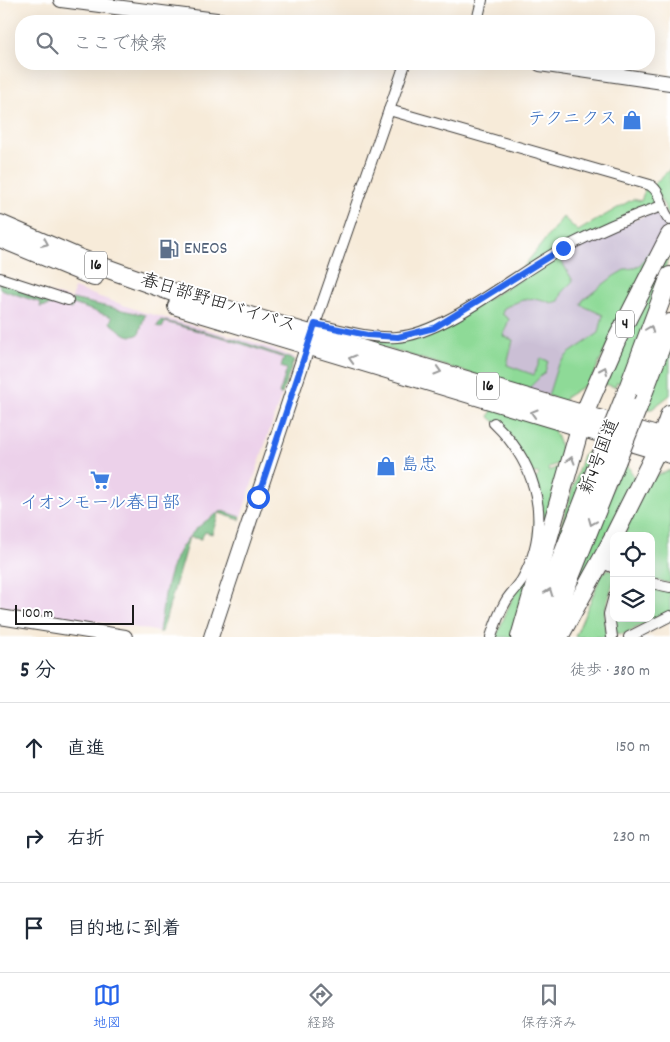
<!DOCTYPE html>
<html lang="ja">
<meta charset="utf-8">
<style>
:root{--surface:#fff;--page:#f6f6f7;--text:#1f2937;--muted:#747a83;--line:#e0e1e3;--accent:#2563eb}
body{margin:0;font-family:Dekko,"Klee One",sans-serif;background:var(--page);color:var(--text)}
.controls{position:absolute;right:15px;bottom:15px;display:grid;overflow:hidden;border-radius:10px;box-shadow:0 5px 20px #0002}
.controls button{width:45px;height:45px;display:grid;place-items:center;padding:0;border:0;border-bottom:1px solid var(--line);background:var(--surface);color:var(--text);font:25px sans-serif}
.scale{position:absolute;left:15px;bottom:12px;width:119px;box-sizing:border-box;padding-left:5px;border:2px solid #1c1c1c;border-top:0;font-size:14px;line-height:18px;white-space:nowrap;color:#1c1c1c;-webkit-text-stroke:4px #fff;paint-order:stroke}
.stop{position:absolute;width:15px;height:15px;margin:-11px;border:4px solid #2563eb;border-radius:50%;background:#fff}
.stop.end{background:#2563eb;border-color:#fff;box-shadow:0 1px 5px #0008}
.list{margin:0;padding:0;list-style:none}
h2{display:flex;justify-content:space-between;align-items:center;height:65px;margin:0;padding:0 20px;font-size:21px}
h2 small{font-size:16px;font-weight:400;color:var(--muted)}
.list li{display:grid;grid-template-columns:32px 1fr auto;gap:15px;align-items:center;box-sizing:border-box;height:90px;padding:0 20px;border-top:1px solid var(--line)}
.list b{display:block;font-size:19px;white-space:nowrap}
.list em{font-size:16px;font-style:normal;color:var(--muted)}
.icon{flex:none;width:28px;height:28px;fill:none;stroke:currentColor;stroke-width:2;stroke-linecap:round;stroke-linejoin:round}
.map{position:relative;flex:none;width:670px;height:637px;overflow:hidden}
.search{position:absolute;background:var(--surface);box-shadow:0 5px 20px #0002;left:15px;right:15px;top:15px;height:55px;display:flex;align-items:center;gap:12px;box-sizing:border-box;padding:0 18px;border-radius:20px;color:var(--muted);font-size:19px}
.sheet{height:335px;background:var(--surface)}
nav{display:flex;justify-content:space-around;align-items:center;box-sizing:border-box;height:70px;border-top:1px solid var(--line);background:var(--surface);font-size:14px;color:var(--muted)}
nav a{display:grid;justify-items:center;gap:2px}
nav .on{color:var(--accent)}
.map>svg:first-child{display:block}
</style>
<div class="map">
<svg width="670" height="637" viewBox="0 0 670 637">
<rect width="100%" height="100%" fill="#fff"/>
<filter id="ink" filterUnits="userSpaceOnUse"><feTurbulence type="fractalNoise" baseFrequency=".02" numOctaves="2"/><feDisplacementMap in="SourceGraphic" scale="10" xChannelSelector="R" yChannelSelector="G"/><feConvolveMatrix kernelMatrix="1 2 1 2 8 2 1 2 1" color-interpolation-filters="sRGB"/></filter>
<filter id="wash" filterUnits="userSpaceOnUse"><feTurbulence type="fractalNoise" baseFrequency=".0096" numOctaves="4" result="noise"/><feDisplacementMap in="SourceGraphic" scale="20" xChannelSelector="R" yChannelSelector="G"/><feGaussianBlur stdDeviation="1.12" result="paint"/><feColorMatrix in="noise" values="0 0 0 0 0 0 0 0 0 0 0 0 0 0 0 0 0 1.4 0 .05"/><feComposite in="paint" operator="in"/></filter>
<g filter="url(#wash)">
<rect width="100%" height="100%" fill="#f7ebd9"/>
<path fill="#ecd1ea" d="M0 280 72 299 74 288 143 312 251 341 294 357 240 520 219 513 212 534 205 532 201 539 189 537 162 632 0 606Z"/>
<path fill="#cbbfd5" d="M659 209 668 223 652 254 648 253 641 264 634 268 626 269 614 276 583 300 591 310 603 315 599 333 568 354 548 396 527 390 545 372 534 375 507 365 513 340 503 336 502 314 504 308 526 297 540 298 551 303 559 301 563 291 572 281 559 257 590 240Z"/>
<g fill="#8eda97" stroke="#557b5a">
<path d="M670 169V217L653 185Z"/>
<path d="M646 186 660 202 492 290 491 287 520 271 563 217 578 231 633 199 641 201Z"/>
<path d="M670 247V255L623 384 617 382 615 387 604 384Z"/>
<path d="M648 253 652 254 590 382 566 397 565 401 548 396 557 367 568 354 599 333 603 315 581 305 583 300 614 276 626 269 634 268 641 264Z"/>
<path d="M559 257 573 281 563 291 559 301 551 303C532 294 521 300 504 308L502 314 509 319 503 336 513 340 507 365 534 375 541 358 548 361 545 372 527 390 328 331 394 336 455 318Z"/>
<path d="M670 340V395L652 409H643Z"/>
<path d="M493 407 553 427 563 453 559 463 548 468 549 471 562 465 516 637H496L514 594 535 562 534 480 539 475 538 473H531L511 436 489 417Z"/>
<path d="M588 452 591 453 589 457 593 459 544 581 583 455Z"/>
<path d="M622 462 628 466 636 481 554 637Z"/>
<path d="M670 470V583L651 580V536H623L650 478Z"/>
<path d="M608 569 614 572C614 587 607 598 605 612 603 620 606 629 606 637H575L602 574Z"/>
<path d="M651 588 670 591V611L624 634 616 633 614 618H651Z"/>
</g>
<g fill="#72ba80" stroke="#476b4e">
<path d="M0 280 59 300 58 304 40 307 41 303 0 289Z"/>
<path d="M72 299 145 315 139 334C127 341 119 328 110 323L112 317 73 304 71 309 69 308Z"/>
<path d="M161 320 234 339 294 360 282 394H279L287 369 281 367 284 358 225 338 165 322 162 328 157 326Z"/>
<path d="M222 511 241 517 240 520 219 513 212 534 205 532 201 539 189 537 162 632H159C167 580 170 538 222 511Z"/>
</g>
</g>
<g filter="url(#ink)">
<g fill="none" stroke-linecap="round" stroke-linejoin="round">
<defs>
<g id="street">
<path d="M477 21 482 0"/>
<path d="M389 110 650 185C664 194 659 209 670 220"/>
<path d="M0 278 68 300"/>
<path d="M315 324C341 330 370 339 397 337 446 334 519 271 564 248 595 232 629 217 662 206"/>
<path d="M313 330 405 64"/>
<path d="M600 562 614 568"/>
<path d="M651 583 670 587"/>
<path d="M491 637C495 624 499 613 506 601 510 594 517 588 522 580 553 525 538 465 494 423"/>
<path d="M612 637 609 614 614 596"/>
<path d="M629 637 670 616"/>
</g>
<g id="secondary">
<path d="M61 0 224 21"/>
<path d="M540 64 670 83"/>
<path d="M0 617 125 637"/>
<path d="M211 637 311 336"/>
</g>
<g id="highway">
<path d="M0 224 81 259 195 300 670 440"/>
<path d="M0 238 94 277"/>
<path d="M177 306 670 454"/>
<path d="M627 391 670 276"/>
<path d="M638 407 670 323"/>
<path d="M614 536 657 450 670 414"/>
<path d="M520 637 584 414 617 339 670 235"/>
<path d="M531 637 601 456"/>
<path d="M546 637 617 460"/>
<path d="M559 637 614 537"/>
</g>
</defs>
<use href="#street" stroke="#3d3b38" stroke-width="12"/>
<use href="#secondary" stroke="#3d3b38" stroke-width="16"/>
<use href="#highway" stroke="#3d3b38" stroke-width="20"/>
<use href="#street" stroke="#fff" stroke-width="10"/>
<use href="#secondary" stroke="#fff" stroke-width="14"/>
<use href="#highway" stroke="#fff" stroke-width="18"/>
<defs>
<g id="highway-bridge">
<path d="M601 456 627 391"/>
<path d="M617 460 638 407"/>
</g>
</defs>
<use href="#highway-bridge" stroke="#3d3b38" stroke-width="20" stroke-linecap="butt"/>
<use href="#highway-bridge" stroke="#fff" stroke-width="18"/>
</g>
<defs><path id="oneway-chevron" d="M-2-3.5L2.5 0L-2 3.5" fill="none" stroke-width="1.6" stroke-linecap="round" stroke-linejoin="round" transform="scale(1.25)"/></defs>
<g stroke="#999">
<use href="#oneway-chevron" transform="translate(45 243) rotate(23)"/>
<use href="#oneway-chevron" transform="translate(650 329) rotate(-69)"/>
<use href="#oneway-chevron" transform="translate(352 359) rotate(-164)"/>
<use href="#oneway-chevron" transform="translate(604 370) rotate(-66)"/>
<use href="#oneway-chevron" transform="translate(438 371) rotate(17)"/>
<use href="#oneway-chevron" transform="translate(534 413) rotate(-163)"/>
<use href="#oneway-chevron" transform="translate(571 460) rotate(-74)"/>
<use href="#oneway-chevron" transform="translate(592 522) rotate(112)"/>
<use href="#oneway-chevron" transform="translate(549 592) rotate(-69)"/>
</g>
</g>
<g fill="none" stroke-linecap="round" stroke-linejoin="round" filter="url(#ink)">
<path stroke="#2563eb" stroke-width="6" d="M258 497 315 324 367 335 398 337 434 328 563 248"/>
</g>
<defs>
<symbol id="shop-bare" viewBox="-9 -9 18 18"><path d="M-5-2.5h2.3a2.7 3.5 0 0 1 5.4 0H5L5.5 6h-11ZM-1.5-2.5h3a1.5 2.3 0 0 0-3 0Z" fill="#3f7fe0" stroke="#fff" stroke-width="2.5" paint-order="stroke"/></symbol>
<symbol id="fuel-bare" viewBox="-9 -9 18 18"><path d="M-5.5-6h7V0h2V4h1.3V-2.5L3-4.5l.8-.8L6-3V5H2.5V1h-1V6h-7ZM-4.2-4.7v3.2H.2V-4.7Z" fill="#5c6f8a" stroke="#fff" stroke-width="2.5" paint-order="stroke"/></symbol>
<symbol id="supermarket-bare" viewBox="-9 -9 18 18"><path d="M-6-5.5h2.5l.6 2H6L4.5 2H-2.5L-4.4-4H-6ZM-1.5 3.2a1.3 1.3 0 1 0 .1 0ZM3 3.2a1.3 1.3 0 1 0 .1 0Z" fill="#3f7fe0" stroke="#fff" stroke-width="2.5" paint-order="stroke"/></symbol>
</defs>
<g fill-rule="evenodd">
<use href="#shop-bare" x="618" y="106" width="28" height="28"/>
<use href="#fuel-bare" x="155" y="235" width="28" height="28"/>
<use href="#shop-bare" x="372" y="452" width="28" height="28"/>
<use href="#supermarket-bare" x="86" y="466" width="28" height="28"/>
</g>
<g text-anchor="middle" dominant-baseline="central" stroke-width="4" stroke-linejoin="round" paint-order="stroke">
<g fill="#fff" stroke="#606060" stroke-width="1">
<rect x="85" y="251.5" width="22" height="27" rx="4"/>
<rect x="616" y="310.5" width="18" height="27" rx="4"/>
<rect x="477" y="372.5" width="22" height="27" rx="4"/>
</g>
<g font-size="16" font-weight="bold" fill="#1c1c1c">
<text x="96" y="265">16</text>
<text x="625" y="324">4</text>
<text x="488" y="386">16</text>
</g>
<g font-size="18" fill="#366cbe" stroke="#fff" text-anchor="end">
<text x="617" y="120">テクニクス</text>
<text x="401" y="466" text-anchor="start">島忠</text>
<text x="100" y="504" text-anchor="middle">イオンモール春日部</text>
</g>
<g font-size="18" fill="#4e5e75" stroke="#fff" text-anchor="start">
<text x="184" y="249">ENEOS</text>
</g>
<g font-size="18" fill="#1c1c1c" stroke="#fff">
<text transform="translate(218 304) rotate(17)">春日部野田バイパス</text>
<text transform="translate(601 457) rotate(-69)">新4号国道</text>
</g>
</g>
</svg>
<div class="controls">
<button><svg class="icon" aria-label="locate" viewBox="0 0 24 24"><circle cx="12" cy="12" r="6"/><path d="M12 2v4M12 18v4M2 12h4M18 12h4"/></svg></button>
<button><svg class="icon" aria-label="layers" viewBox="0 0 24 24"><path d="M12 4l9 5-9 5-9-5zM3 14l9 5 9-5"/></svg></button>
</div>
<div class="scale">100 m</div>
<div class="stop" style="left:258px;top:497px"></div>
<div class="stop end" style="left:563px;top:248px"></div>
<div class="search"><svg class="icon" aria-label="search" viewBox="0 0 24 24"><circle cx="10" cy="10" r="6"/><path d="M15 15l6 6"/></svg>ここで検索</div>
</div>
<section class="sheet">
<h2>5 分<small>徒歩 · 380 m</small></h2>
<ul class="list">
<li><svg class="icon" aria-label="ahead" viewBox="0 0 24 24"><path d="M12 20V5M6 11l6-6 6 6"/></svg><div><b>直進</b></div><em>150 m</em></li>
<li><svg class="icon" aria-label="right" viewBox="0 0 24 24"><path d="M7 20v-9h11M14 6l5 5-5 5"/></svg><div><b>右折</b></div><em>230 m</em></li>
<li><svg class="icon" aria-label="arrive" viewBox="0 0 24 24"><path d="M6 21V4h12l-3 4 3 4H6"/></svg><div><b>目的地に到着</b></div></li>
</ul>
</section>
<nav>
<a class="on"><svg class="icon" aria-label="map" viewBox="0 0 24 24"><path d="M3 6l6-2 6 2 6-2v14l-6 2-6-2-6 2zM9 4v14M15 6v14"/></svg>地図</a>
<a><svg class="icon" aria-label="directions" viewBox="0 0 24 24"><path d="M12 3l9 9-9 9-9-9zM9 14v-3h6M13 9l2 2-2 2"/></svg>経路</a>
<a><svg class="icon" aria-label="saved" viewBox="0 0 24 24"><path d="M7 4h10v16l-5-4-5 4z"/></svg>保存済み</a>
</nav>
